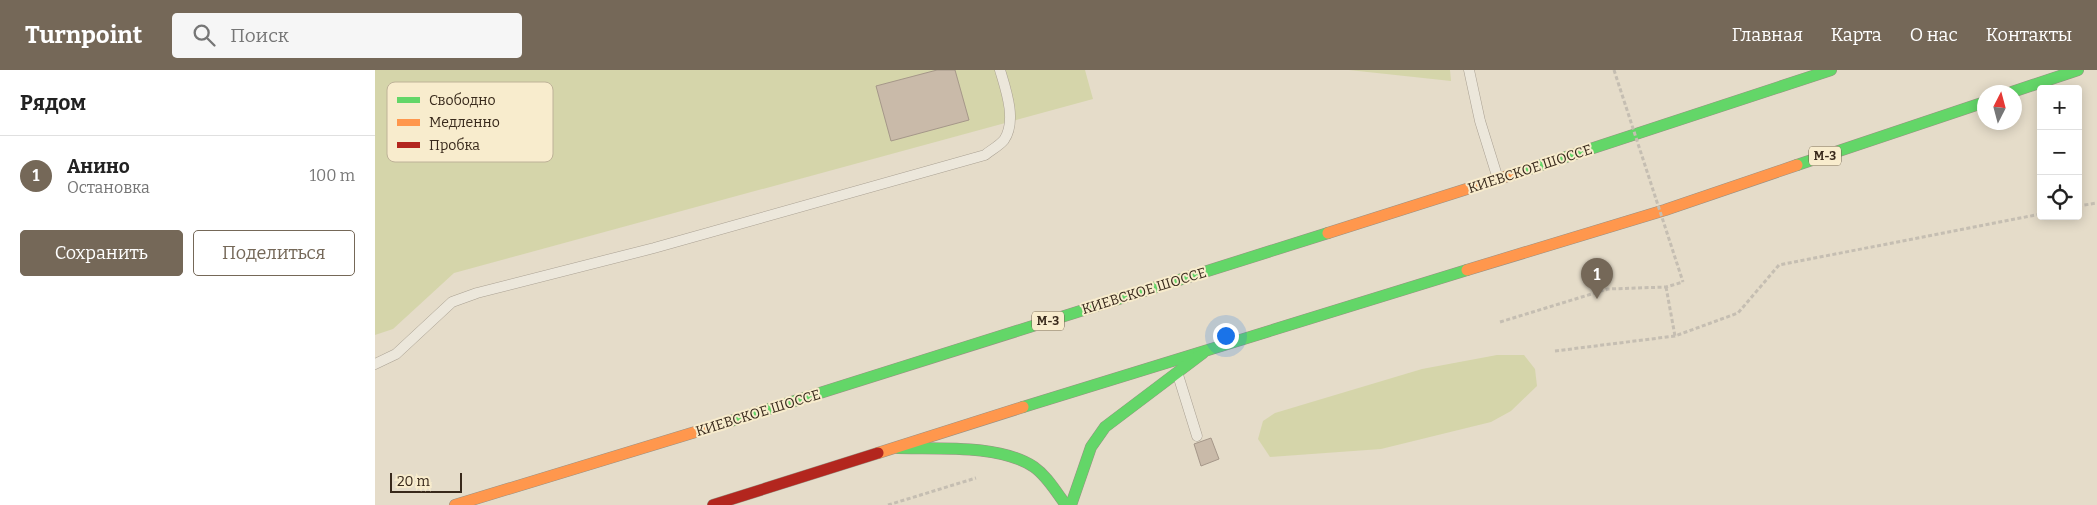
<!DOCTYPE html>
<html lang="ru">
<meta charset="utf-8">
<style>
:root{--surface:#fff;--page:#f6f6f6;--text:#222;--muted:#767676;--line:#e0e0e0;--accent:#756858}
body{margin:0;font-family:Bitter,serif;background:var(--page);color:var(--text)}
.controls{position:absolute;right:15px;top:15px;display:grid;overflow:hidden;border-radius:5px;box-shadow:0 2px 12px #0003}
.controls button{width:45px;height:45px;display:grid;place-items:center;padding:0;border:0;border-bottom:1px solid var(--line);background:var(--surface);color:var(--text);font:25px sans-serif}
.compass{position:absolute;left:1602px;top:15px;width:45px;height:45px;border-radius:50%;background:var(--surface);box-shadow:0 2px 12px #0003;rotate:6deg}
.scale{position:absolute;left:15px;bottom:12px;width:72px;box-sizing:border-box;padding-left:5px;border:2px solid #38291b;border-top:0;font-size:14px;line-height:18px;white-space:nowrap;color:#38291b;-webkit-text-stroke:4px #f8eccd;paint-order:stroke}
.you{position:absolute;left:850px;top:265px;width:18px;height:18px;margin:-12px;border:4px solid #fff;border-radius:50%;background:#1a73e8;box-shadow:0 0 0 8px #1a73e833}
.badge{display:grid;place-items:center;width:32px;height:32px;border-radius:50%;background:var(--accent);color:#fff;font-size:16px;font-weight:700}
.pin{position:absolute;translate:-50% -41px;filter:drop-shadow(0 1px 2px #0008)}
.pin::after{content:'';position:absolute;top:26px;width:18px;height:15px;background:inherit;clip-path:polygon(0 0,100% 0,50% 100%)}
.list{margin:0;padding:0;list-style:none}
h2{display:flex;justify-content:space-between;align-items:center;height:65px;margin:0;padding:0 20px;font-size:21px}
h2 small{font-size:16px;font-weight:400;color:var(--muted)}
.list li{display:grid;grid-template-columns:32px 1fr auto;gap:15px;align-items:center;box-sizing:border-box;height:80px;padding:0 20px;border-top:1px solid var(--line)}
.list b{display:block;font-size:19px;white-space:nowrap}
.list p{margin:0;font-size:16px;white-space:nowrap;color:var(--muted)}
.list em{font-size:16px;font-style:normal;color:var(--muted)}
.actions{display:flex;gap:10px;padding:15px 20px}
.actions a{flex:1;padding:11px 0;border:1px solid var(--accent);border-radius:5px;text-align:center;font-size:18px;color:var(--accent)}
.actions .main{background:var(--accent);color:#fff}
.icon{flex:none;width:28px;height:28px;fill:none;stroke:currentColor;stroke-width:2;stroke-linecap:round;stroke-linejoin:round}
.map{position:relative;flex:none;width:1722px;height:435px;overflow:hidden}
header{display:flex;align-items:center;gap:30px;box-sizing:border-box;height:70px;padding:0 25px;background:var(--accent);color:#fff}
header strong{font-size:24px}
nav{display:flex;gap:28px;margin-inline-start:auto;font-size:18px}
.search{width:350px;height:45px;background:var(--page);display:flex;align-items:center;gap:12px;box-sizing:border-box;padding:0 18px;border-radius:5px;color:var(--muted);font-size:19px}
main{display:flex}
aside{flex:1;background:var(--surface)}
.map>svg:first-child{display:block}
</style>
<header>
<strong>Turnpoint</strong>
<div class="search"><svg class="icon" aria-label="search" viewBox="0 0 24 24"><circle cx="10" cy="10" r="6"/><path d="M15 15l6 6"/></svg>Поиск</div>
<nav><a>Главная</a><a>Карта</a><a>О нас</a><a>Контакты</a></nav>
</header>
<main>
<aside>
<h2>Рядом<small></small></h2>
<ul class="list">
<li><span class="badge">1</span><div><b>Анино</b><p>Остановка</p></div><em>100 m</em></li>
</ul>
<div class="actions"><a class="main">Сохранить</a><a>Поделиться</a></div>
</aside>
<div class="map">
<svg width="1722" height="435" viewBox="0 0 1722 435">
<rect width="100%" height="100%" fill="#e5dcc9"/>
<g fill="#d5d5aa">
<path d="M0 0H710L718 29 79 203 18 259 0 265Z"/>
<path d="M974 0H1075L1076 11Z"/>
<path d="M1122 285H1149L1160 299 1162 316 1136 341 1116 352 1006 379 895 387 883 369 888 351 900 343 1047 299Z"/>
</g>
<g fill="#c9baa9" stroke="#a59789">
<path d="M562 0H580L594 50 516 71 501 16Z"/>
<path d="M836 368 844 389 826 396 819 374Z"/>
</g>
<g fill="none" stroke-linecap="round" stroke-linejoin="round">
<defs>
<g id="lane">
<path d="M1094 0 1105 51 1123 109"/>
<path d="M0 294 21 284 77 232 102 223 279 178 610 85C616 80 624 76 629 70 642 51 631 20 625 0"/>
<path d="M803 305 822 366"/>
</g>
<g id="fast">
<path d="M1637 22 1703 0"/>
<path d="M1422 95 1610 32"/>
<path d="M1139 104 1456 0"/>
<path d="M648 337 1092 200"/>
<path d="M340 356 953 163"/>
<path d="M523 378C562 379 625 374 659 397 672 406 681 422 691 435"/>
<path d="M696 435 716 377 730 357 828 283"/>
</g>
<g id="slow">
<path d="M953 163 1139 104"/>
<path d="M1092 200 1290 140 1422 95"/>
<path d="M503 383 648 337"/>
<path d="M80 435 340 356"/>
</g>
<path id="jam" d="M338 435 503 383"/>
</defs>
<use href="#lane" stroke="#aaa193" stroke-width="11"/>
<use href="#fast" stroke="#999083" stroke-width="12"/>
<use href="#slow" stroke="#999083" stroke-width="12"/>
<use href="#jam" stroke="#999083" stroke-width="12"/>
<g stroke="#c5beb2" stroke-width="3" stroke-dasharray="4 2.5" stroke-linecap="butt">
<path d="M1703 136 1722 133"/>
<path d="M1291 217 1300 266"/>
<path d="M1125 252 1233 219 1291 217 1308 212"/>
<path d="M1180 281 1300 266 1363 243 1404 195 1666 144"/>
<path d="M513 435 601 408"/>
</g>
<use href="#lane" stroke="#ece7db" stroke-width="10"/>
<use href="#fast" stroke="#63d668" stroke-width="11"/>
<use href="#slow" stroke="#ff974d" stroke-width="11"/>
<use href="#jam" stroke="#b3261e" stroke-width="11"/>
<path stroke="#c5beb2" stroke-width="3" stroke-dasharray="4 2.5" stroke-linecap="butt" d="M1239 0 1308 212"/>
</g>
<g text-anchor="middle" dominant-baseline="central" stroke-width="4" stroke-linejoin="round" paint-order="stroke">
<g fill="#f8eccd" stroke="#726450" stroke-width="1">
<rect x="1434" y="76.5" width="32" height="19" rx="4"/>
<rect x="657" y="241.5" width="32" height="19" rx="4"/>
</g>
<g font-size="12" font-weight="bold" fill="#38291b">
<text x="1450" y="86">М-3</text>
<text x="673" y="251">М-3</text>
</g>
<g font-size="14" fill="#38291b" stroke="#f8eccd">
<text transform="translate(1155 99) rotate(-18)">КИЕВСКОЕ ШОССЕ</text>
<text transform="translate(769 221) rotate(-17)">КИЕВСКОЕ ШОССЕ</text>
<text transform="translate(383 343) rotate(-17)">КИЕВСКОЕ ШОССЕ</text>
</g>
</g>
<rect x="12" y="12" width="166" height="80" rx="8" fill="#f8eccd" stroke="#beb298" stroke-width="1"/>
<rect x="22" y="27" width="23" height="6" fill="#63d668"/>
<rect x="22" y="49" width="23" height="7" fill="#ff974d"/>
<rect x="22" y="72" width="23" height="6" fill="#b3261e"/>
<g font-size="14" fill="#38291b">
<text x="54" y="35">Свободно</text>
<text x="54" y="57">Медленно</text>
<text x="54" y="80">Пробка</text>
</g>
</svg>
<div class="controls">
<button>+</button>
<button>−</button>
<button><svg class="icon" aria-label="locate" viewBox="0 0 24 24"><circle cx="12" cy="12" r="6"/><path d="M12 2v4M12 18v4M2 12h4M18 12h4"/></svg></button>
</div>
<svg class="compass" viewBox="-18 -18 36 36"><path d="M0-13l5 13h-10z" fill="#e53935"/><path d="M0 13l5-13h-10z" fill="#767676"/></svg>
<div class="scale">20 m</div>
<div class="you"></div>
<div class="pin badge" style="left:1222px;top:229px">1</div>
</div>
</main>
